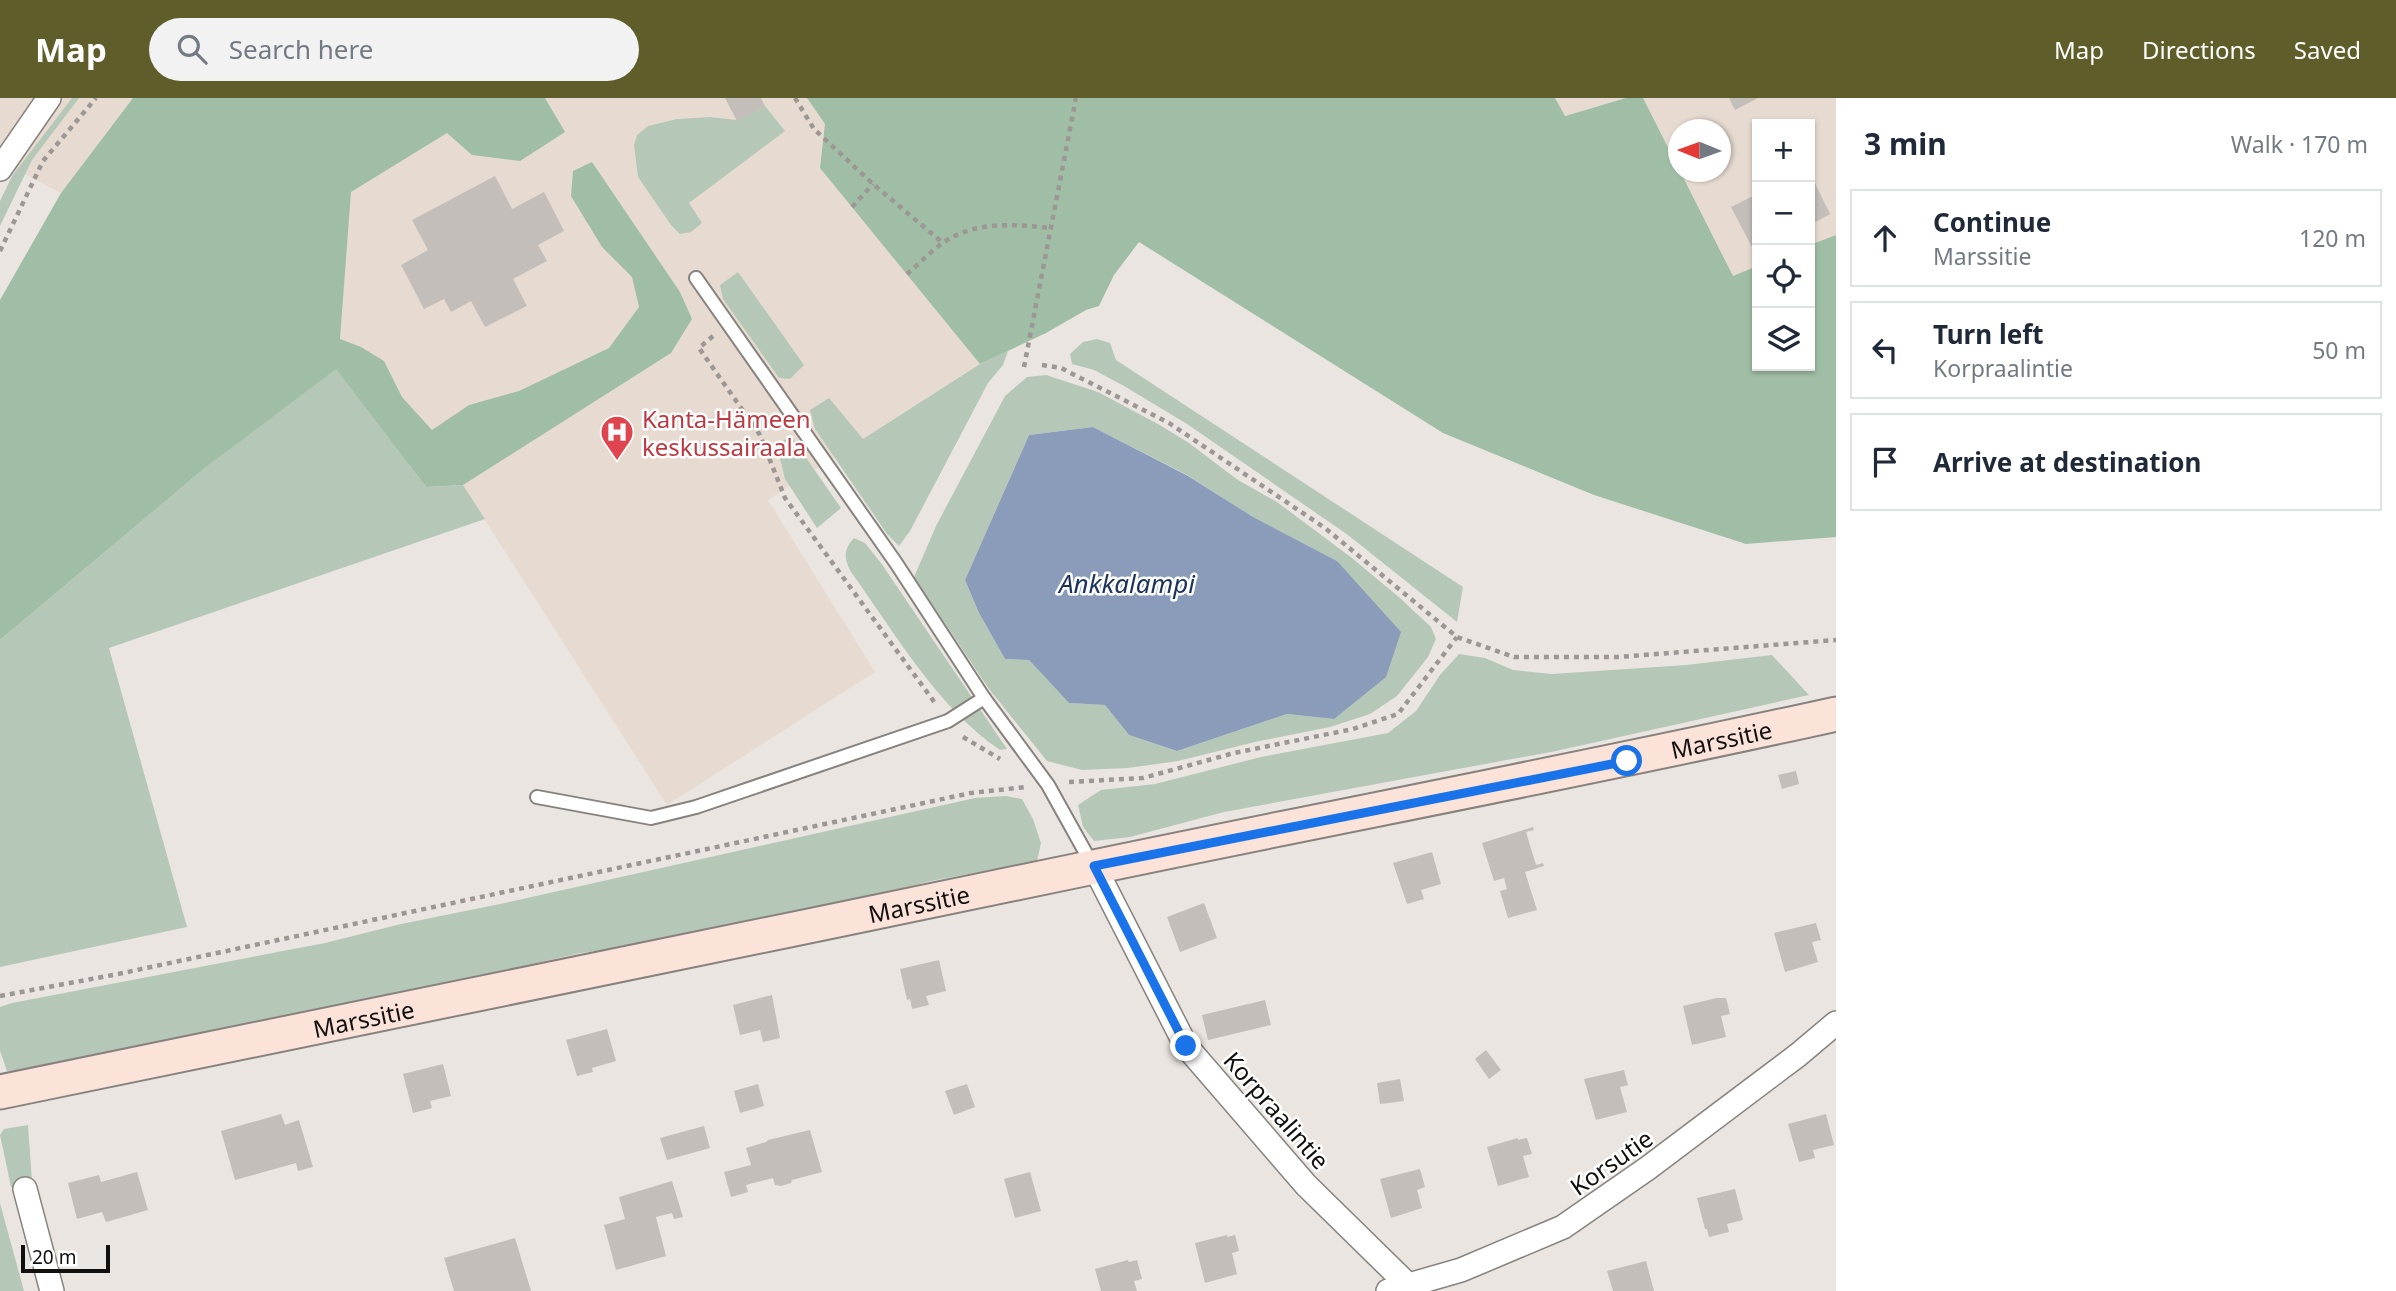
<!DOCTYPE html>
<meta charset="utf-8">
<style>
:root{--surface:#fff;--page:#f2f2f3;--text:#1f2937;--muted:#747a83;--line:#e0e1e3;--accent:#5f5e2b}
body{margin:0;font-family:"Noto Sans",sans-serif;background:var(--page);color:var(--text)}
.controls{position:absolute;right:21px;top:21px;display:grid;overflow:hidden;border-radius:0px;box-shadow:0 2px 5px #0004}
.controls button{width:63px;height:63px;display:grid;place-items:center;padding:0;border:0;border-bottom:2px solid var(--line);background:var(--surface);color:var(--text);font:35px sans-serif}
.compass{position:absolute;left:1668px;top:21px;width:63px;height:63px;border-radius:50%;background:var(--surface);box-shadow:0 2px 5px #0004;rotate:271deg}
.scale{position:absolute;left:21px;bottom:18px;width:89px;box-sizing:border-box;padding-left:7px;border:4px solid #12100f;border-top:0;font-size:19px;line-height:24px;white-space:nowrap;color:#12100f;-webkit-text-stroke:5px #fff;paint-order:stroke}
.stop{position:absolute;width:21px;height:21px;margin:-16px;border:5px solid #1a73e8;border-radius:50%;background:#fff}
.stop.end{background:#1a73e8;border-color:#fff;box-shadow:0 2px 7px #0008}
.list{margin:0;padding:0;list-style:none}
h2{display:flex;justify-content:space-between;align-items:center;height:91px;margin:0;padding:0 28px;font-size:30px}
h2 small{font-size:23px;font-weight:400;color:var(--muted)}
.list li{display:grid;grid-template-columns:46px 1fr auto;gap:21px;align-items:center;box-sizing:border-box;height:98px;margin:0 14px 14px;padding:0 14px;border:2px solid var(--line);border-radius:0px}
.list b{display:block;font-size:26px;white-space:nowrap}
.list p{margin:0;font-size:23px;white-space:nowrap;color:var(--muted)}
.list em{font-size:23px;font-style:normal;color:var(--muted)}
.icon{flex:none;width:38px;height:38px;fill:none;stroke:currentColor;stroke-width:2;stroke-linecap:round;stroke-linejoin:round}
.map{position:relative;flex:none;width:1836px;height:1193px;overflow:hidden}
header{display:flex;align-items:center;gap:42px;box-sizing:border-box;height:98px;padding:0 35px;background:var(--accent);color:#fff}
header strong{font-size:33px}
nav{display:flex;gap:38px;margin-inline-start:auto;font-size:24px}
.search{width:490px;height:63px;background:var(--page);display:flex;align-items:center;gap:18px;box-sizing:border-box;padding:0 24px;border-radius:38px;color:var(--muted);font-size:26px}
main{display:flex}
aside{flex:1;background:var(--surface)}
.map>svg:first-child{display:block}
</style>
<header>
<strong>Map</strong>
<div class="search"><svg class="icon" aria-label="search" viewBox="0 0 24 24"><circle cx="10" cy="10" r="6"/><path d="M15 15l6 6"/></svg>Search here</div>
<nav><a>Map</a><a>Directions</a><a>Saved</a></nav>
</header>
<main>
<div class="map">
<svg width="1836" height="1193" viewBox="0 0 1836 1193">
<rect width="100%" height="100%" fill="#ebe5e1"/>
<g fill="#e7dbd1">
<path d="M0 0H133L61 95 0 64Z"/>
<path d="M300 0H807L825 26 1025 117 980 266 768 402 875 574 667 707 463 388 336 270Z"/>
<path d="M1555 0H1626L1564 18Z"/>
<path d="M1643 0H1836V137L1810 147V26H1757V168L1733 178 1680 74H1720V32H1678V71Z"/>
</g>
<g fill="#b5c8b8" fill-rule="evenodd">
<path d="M72 0H79L32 62 0 128V103L12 78Z"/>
<path d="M765 8 785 33 689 105 702 125 691 134 680 136 671 127 638 79 634 47 637 37 648 28 677 21 710 19 737 22Z"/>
<path d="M738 174 804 267 790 281 779 280 723 201 720 187Z"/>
<path d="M1097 241 1110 245 1116 262 1463 489 1457 524 1348 437 1187 326 1124 288 1094 272 1072 266 1070 256 1083 244Z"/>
<path d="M1008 253 1003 267 988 285 910 433 899 448 887 436 815 331 810 312 829 300 863 341 980 266Z"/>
<path d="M336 270 426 389 463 387 485 421 109 550 187 829 0 869V542L205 370Z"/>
<path d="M1046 277 1098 294 1158 326 1189 345 1238 382 1277 404 1352 460 1400 500 1431 529 1436 541 1428 559 1397 598 1370 616 1330 629 1255 644 1178 663 1128 670 1082 672 1047 663 989 591 914 479 936 428 1005 298 1027 279ZM1093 329 1187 377 1254 420 1337 463 1334 621 1287 616 1177 653 1129 637 1105 607 1069 605 1029 562 1005 561 979 515 965 482 1029 337Z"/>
<path d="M791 338 841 410 817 430 785 381 777 347Z"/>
<path d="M854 440 865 445 881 465 1007 651 1000 652C936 608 896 536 851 474 844 460 843 452 854 440Z"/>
<path d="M1459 556 1485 560 1513 572 1552 576 1686 567 1772 557 1809 597 1556 653 1224 714 1130 739 1094 743 1083 729 1078 707 1101 692 1155 686 1261 659 1388 635 1416 613 1440 577Z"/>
<path d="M1006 698 1022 701 1033 721 1041 745 1037 763 931 783 833 808 764 819 657 845 581 855 310 915 227 929 28 972 7 973 0 953V909L12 905 325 845 401 826 500 806 975 700Z"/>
<path d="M28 1027 32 1083 16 1090 11 1089 0 1037 4 1031Z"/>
<path d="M0 1105 24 1193H0Z"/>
</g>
<g fill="#a0bea5">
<path d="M133 0H545L565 34 520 63 472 57 447 35 351 94 340 241 361 249 384 263 402 299 432 332 469 307 519 293 609 250 639 209 632 179 602 149 571 98 573 73 592 64 680 194 692 221 671 255 463 387 426 389 336 271 205 370 0 542V202L61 95Z"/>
<path d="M807 0H1555L1565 18 1626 0H1643L1733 178 1757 168V268H1810V147L1836 137V439L1746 446 1594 397 1443 335 1139 144 1114 177 1099 208 1086 212 1046 235 980 266 820 70 825 26Z"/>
</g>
<path fill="#8a9cb9" d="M1093 329 1188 378 1253 419 1337 463 1401 534 1386 579 1334 621 1287 616 1177 653 1129 637 1105 607 1069 605 1029 562 1005 561 979 515 965 482 1029 337Z"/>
<g fill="#c3beba">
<path d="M725 0H761L765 8 737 23Z"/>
<path d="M1729 0H1758L1735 12Z"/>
<path d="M1810 75 1830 116 1810 127Z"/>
<path d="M495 78 512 111 544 94 564 133 538 147 547 163 513 181 527 208 485 229 471 203 451 214 444 201 424 211 401 167 428 152 412 122Z"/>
<path d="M1757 96V154L1755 155 1731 109Z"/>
<path d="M1796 673 1799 686 1782 691 1778 677Z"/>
<path d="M1533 729 1534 732 1526 734 1536 767 1543 765 1544 768 1525 774 1537 812 1508 820 1500 793 1507 791 1504 780 1494 783 1482 745Z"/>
<path d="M1432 754 1441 786 1421 792 1424 801 1407 806 1393 765Z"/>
<path d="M1204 805 1217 840 1180 854 1167 819Z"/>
<path d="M1816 825 1821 842 1812 844 1818 864 1785 874 1774 835Z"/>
<path d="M939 862 946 893 926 898 929 907 912 911 910 901 907 902 900 871Z"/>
<path d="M772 897 780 940 763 944 760 932 740 937 733 907Z"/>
<path d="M1717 900H1726L1730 916 1721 918 1726 939 1692 947 1683 908Z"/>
<path d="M1265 902 1271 927 1208 942 1202 917Z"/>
<path d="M607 931 616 963 592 970 593 974 577 978 566 942Z"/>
<path d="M1486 952 1501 972 1489 981 1475 961Z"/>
<path d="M443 966 451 998 430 1003 432 1010 413 1015 403 976Z"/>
<path d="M1624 972 1628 987 1620 989 1627 1014 1596 1022 1584 981Z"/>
<path d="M1400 981 1404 1003 1380 1006 1377 985Z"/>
<path d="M758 986 764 1008 740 1015 734 993Z"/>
<path d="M967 986 975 1009 954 1017 945 993Z"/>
<path d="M281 1016 285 1027 299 1022 313 1069 298 1073 296 1065 235 1082 221 1033Z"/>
<path d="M1826 1016 1834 1047 1813 1052 1815 1060 1799 1064 1788 1026Z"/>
<path d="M704 1028 710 1050 667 1062 660 1040Z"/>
<path d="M810 1032 822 1074 792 1082 791 1085 781 1088 775 1087 773 1080 746 1087 748 1094 731 1099 724 1074 751 1067 746 1050 766 1044 768 1042Z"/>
<path d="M1518 1040V1042L1527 1040 1532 1056 1523 1058 1529 1079 1498 1088 1487 1049Z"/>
<path d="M1420 1071 1425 1089 1417 1092 1422 1110 1391 1120 1380 1081Z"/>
<path d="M137 1074 148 1112 106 1124 102 1114 77 1121 68 1085 99 1077 101 1084Z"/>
<path d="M1030 1074 1041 1113 1015 1120 1004 1081Z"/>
<path d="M672 1083 683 1119 674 1121 672 1115 656 1119 666 1158 616 1172 604 1127 625 1121 619 1099Z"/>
<path d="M1735 1091 1743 1122 1727 1126 1729 1134 1709 1139 1707 1131H1705L1697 1100Z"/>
<path d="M1227 1137V1139L1235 1137 1239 1153 1232 1155 1237 1176 1205 1185 1195 1145Z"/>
<path d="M515 1140 531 1193H454L444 1160Z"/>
<path d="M1128 1162 1129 1164 1137 1162 1142 1181 1134 1183 1137 1193H1101L1095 1171Z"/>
<path d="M1646 1163 1654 1193H1613L1607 1173Z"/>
</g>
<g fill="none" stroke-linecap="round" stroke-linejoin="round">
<defs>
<g id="service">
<path d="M696 180 896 465 984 600 1048 687 1093 768"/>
<path d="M537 699 651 720 696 709 948 623 984 600"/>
</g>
<g id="minor">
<path d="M0 71 49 0"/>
<path d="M1094 768 1186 948 1306 1087 1408 1187 1411 1193"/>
<path d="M25 1091 52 1193"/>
<path d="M1388 1193 1461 1172 1563 1129 1648 1070 1798 957 1836 925"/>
</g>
<g id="secondary">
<path id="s1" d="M0 994C363 921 726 845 1089 770 1338 718 1588 671 1836 616"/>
</g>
</defs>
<use href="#service" stroke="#87827e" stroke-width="16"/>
<use href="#minor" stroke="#87827e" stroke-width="26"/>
<use href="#secondary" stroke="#87827e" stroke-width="37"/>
<g stroke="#9c9794" stroke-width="4.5" stroke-dasharray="5 5" stroke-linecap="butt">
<path d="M795 0 814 31 873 86 943 145"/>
<path d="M852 109 873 86"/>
<path d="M0 153 43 63 96 0"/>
<path d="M907 176C919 166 931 153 944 144 976 123 1014 126 1050 130"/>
<path d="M713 238 699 250 760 337 785 400 935 605"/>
<path d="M1042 267 1061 270 1169 325 1325 430 1457 539 1514 559H1618L1836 542"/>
<path d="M1024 269 1076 0"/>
<path d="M963 639 1000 661"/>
<path d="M1069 684 1143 680 1234 655 1353 631 1398 616 1457 539"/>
<path d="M0 898 118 876 971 695 1026 689"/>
</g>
<use href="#service" stroke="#fff" stroke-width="12"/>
<use href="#minor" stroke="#fff" stroke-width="23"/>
<use href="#secondary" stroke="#fce3da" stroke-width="33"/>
</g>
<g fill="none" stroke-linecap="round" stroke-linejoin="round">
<path stroke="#1a73e8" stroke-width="9" d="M1186 948 1094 768 1627 663"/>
</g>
<defs>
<symbol id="hospital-pin" viewBox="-11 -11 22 30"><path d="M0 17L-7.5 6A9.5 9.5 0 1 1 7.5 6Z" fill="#e0444e" stroke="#fff"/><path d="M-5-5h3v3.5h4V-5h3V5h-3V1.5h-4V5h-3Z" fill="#fff"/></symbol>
</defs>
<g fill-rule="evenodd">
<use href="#hospital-pin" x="598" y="315" width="38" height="52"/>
</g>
<g text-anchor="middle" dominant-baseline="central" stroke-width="5" stroke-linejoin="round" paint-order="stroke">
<g font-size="24" fill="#be3a42" stroke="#fff" text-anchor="start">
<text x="642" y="320">Kanta-Hämeen<tspan x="642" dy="28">keskussairaala</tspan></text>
</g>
<g font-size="24" fill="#12100f" stroke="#fff">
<text stroke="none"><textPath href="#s1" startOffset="1757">Marssitie</textPath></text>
<text stroke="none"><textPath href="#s1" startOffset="938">Marssitie</textPath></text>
<text stroke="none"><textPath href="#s1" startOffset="371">Marssitie</textPath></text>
<text transform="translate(1277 1012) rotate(49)">Korpraalintie</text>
<text transform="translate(1611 1064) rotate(-35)">Korsutie</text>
</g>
<g font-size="26" font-style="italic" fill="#1b335c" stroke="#fff">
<text x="1127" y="485">Ankkalampi</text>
</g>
</g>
</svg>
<div class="controls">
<button>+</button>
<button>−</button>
<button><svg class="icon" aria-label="locate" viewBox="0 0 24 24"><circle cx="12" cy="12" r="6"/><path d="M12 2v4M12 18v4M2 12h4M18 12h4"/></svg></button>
<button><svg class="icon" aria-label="layers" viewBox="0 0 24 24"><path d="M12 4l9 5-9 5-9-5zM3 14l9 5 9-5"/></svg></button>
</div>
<svg class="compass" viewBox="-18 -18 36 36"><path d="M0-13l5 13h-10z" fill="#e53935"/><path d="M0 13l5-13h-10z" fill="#747a83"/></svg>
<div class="scale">20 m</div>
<div class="stop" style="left:1627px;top:663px"></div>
<div class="stop end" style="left:1186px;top:948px"></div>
</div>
<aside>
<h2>3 min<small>Walk · 170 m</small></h2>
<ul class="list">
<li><svg class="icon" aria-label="ahead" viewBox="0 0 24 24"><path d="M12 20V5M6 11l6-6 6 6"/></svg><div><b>Continue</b><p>Marssitie</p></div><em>120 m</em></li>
<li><svg class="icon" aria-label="left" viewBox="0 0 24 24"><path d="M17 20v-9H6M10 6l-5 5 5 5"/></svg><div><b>Turn left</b><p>Korpraalintie</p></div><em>50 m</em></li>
<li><svg class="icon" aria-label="arrive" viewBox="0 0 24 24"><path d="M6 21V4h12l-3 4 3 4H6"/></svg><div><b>Arrive at destination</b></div></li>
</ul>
</aside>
</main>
